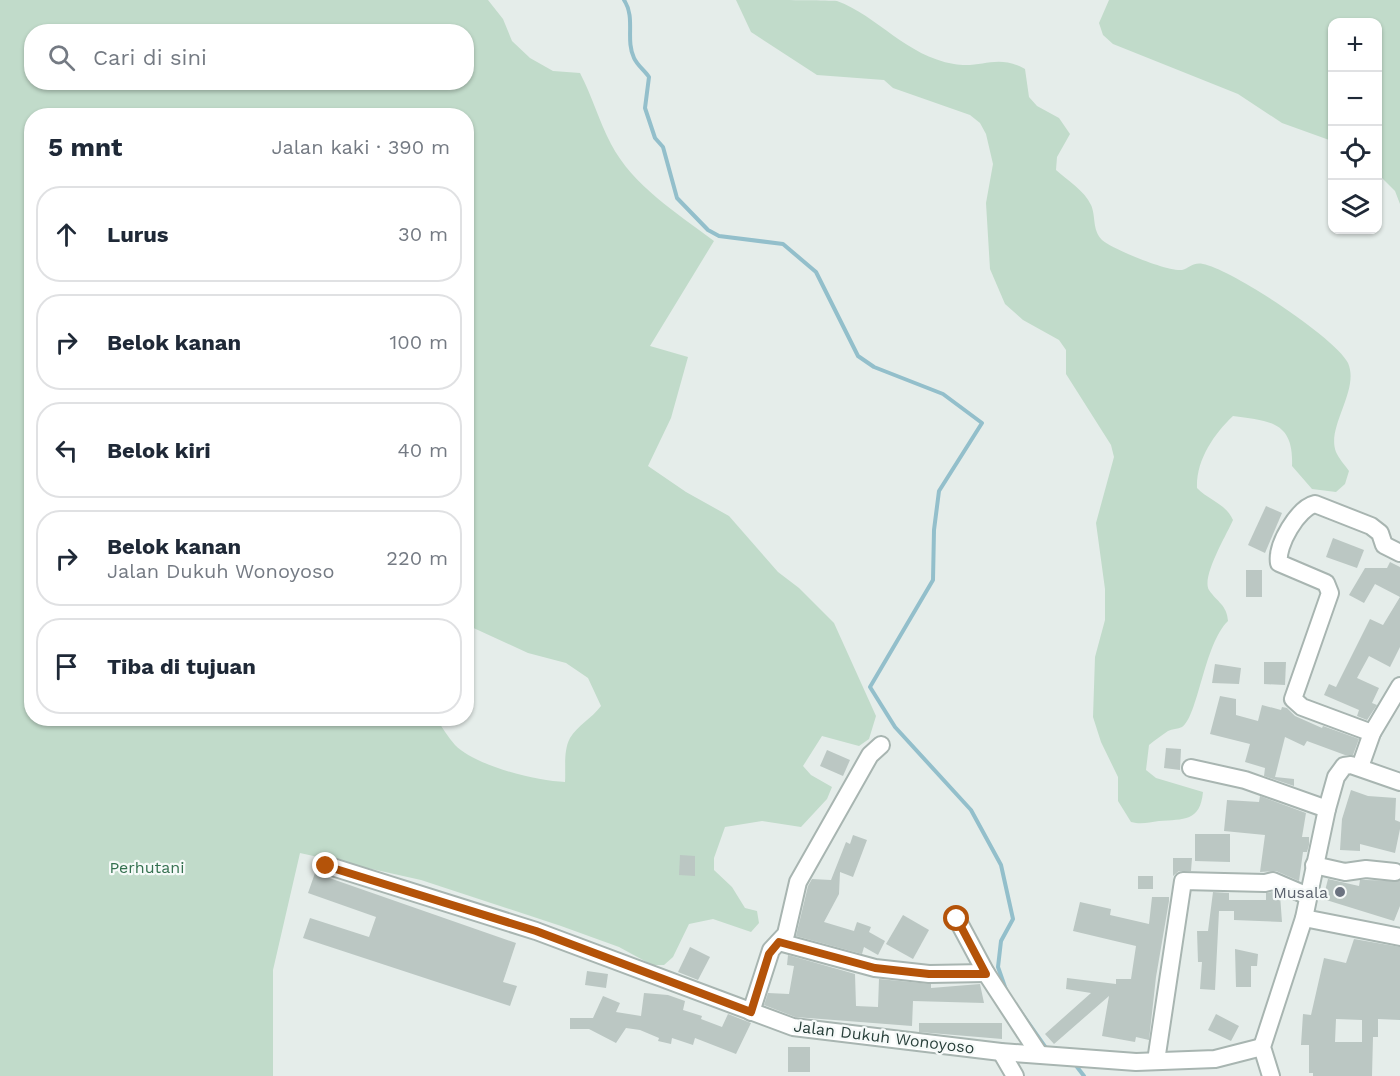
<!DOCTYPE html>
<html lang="id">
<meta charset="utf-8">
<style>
:root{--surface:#fff;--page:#f6f6f7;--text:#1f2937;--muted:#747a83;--line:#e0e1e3}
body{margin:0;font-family:"Work Sans",sans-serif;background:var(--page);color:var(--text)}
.controls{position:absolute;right:18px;top:18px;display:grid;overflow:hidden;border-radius:12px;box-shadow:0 2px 4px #0004}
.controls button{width:54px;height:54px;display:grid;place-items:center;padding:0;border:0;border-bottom:2px solid var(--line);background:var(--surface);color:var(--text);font:30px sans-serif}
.stop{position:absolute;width:18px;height:18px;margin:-14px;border:4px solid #b45309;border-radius:50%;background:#fff}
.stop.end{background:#b45309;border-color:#fff;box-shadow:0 2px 6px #0008}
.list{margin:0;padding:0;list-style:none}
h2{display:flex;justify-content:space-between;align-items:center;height:78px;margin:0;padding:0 24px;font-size:26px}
h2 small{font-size:20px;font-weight:400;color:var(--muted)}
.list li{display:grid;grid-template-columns:39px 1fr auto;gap:18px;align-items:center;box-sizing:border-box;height:96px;margin:0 12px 12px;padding:0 12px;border:2px solid var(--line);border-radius:24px}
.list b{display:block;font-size:22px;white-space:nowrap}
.list p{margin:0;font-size:20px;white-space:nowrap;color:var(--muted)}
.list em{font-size:20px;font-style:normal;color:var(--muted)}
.icon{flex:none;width:33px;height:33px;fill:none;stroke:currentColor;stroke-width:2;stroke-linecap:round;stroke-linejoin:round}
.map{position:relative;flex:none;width:1400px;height:1076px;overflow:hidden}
.search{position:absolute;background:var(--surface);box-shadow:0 2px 4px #0004;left:24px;top:24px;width:450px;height:66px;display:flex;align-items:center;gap:15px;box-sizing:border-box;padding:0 21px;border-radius:24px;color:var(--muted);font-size:22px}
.panel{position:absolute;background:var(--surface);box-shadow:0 2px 4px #0004;left:24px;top:108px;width:450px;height:618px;border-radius:24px}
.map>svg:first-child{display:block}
</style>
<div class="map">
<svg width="1400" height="1076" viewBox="0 0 1400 1076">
<rect width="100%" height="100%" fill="#e5edea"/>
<g fill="#c1dbca" fill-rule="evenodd">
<path d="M0 0H488L503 19 512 41 530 58 553 71 580 73C592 96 599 121 611 144 633 186 677 213 714 241L650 346 688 357 671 418 648 466 686 492 729 516 778 572 799 588 834 623 876 716 869 739 859 746 822 736 803 766 811 775 832 787 827 799 801 827 762 821 725 827 714 858V870L732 887 745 908 757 911 759 923 751 932 713 919 689 924 673 957 664 965H652L619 947 561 926 421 880 300 853 273 970V1076H0ZM32 32H466V82H32ZM32 116H466L467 625 528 653 566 663 588 678 601 706C592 718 577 726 570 738 563 751 566 769 565 782 536 781 476 766 455 745 448 737 442 727 436 718H32Z"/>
<path d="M736 0C756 0 823 0 837 1 878 16 906 56 954 64 982 69 996 53 1025 69L1029 97 1037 106 1059 118 1070 134 1057 157 1056 170C1067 180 1085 191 1091 205 1096 216 1092 230 1102 240 1112 249 1168 272 1182 270 1190 268 1193 262 1203 264 1231 269 1336 338 1348 363 1360 390 1326 427 1336 452 1339 459 1345 465 1349 471L1345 484 1336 492 1312 489 1292 466C1294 421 1269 421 1233 416 1214 434 1196 460 1197 488 1210 501 1226 504 1233 520 1227 534 1201 577 1209 590 1217 602 1227 605 1228 621 1204 644 1198 717 1182 727 1178 729 1172 729 1168 731 1162 735 1155 740 1149 745L1146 770 1156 778 1203 792C1200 822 1184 819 1159 821 1149 822 1142 825 1131 822L1118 801V777L1101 742 1093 717 1095 657 1105 620V589L1096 523 1114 457 1111 445 1066 374V350L1059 340 1023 320 1005 304 990 269 986 203 993 164 986 134 980 123 970 115 893 88 884 80 817 75 751 32Z"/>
<path d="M1109 0H1400V204L1395 191 1378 174V22H1332V141L1282 123 1238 94 1113 44 1103 35 1099 23Z"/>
</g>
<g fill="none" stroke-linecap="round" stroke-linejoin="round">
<g stroke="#93bfcb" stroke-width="4">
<path d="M624 0C636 18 625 39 634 58 637 65 645 71 649 77L645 108 655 138 663 147 677 198 708 230 719 236 783 244 816 272 858 356 874 367 943 394 982 423 939 491 934 530 933 580 870 687 895 727 971 810 1001 865 1013 919 1001 941 998 967 1006 990"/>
<path d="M1020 1011 1046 1048 1050 1049"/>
<path d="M1074 1063 1084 1076"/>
</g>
</g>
<g fill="#bbc7c3" fill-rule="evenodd">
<path d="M1266 506 1282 513 1265 553 1248 545Z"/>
<path d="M1333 538 1364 550 1357 568 1326 557Z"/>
<path d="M1390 562 1400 567V647L1390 667 1369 656 1357 678 1379 688 1372 703 1377 705 1367 720 1357 716 1359 710 1324 695 1329 684 1336 687 1370 619 1383 625 1400 597 1375 584 1364 603 1349 595 1365 568H1387Z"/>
<rect x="1246" y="570" width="16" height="27"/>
<path d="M1264 662H1286L1285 685 1264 684Z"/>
<path d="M1215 664 1241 668 1239 684 1212 683Z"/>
<path d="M1220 696 1236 699V715L1258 721 1262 705 1281 710 1282 707 1287 708 1295 716 1322 728 1323 726 1359 739 1353 755H1345L1307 741 1304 746 1285 737 1275 777 1294 779V786L1264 776 1265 768 1245 762 1250 744 1210 734Z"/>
<path d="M1166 748 1181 749 1180 770 1164 768Z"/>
<path d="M827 750 850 760 843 776 820 766Z"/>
<path d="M1351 790 1368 796 1396 798 1395 820 1400 822V829L1395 853 1360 844V851L1340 850 1342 819Z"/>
<path d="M1260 796 1306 813 1302 837H1309V845L1307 852H1303L1299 881 1276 871 1260 872 1265 835 1224 831 1227 800 1259 802Z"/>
<path d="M1195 834H1230V862L1195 861Z"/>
<path d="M853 835 867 840 853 877 840 872 839 894 824 922 854 931 857 922 871 927 869 932 885 941 878 955 864 947 862 954 796 936 808 886 812 879 831 880 846 842 850 844Z"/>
<path d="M680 855 695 856V876L679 875Z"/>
<path d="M1173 858H1192L1191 871H1179L1173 876Z"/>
<path d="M315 873 516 943 503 982 517 986 510 1006 303 938 310 918 369 937 376 917 308 893Z"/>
<rect x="1138" y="876" width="15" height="13"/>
<path d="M1328 879 1359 886 1360 880H1366L1400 881V906L1394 921 1323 899Z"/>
<path d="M1213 892 1229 893V900H1266V893L1272 892 1280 895 1282 922 1234 920V911H1219L1215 990 1200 989 1202 962H1198L1197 931H1208Z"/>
<path d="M1152 897H1169V901L1156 977 1149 1040 1136 1037 1135 1042 1102 1036 1109 996 1054 1044 1045 1034 1091 993 1066 989 1067 978 1116 984V979H1131L1136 946 1073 931 1080 902 1111 909 1110 915 1149 924Z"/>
<path d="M903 915 929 930 913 959 886 944Z"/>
<path d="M1354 939 1400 947V1020L1378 1019V1037H1373L1372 1076H1313V1073H1309V1045H1301L1303 1014 1311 1015 1324 958 1346 963ZM1336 1019 1362 1020V1042H1335Z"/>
<path d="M690 947 710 957 698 980 678 972Z"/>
<path d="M1235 949 1258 954 1257 966H1251V987H1236Z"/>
<path d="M788 955 855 974 856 1006 878 1007 879 979 931 984V988L980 984 984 1003 913 1001 912 1026 795 1017 764 1005 768 993 789 994 794 966 787 965Z"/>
<path d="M587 971 608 974 606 988 585 985Z"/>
<path d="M644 993 668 995 685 1001 683 1010 702 1016 701 1019 722 1027 728 1014 751 1023 736 1054 695 1038 693 1045 672 1038 671 1044 658 1041 659 1038 640 1030 626 1028 616 1043 589 1029H570V1018H593L603 996 620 1003 616 1012 641 1016Z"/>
<path d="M1216 1014 1239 1026 1231 1041 1208 1030Z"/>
<path d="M919 1023H1002V1039L919 1032Z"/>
<rect x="788" y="1047" width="22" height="25"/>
</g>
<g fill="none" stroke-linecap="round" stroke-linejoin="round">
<defs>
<g id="minor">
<path d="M1372 733 1302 707 1293 699 1330 593 1326 583 1279 563C1276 545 1298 508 1315 504L1371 526 1380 533 1384 545 1400 553"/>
<path d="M1360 767 1372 733 1400 686"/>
<path d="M1191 768 1245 780 1327 809"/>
<path d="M326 865 536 931 793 1027 1001 1052 1136 1062 1215 1059 1262 1047"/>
<path d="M1314 865 1345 872 1366 869 1395 872"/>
<path d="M1304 918 1400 937"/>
<path d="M957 919 986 973 1039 1054"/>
<path d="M779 942 875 968 929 974 986 973"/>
<path d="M751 1012 771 950 786 934 798 882 870 755 881 745"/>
<path d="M1001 1052 1015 1076"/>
<path d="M1156 1061 1183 881 1265 883 1273 881 1308 896"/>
<path d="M1271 1076 1262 1047 1304 918 1327 809 1336 777 1344 766 1351 765 1400 782"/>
</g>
</defs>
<use href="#minor" stroke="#a8b5b1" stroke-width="20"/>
<use href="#minor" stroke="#fff" stroke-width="16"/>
</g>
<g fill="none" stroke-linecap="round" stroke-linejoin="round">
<path stroke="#b45309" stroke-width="8" d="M326 866 536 931 751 1012 769 954 779 942 875 968 929 974H986L957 919"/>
</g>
<circle fill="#6b7280" stroke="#f5f9f8" stroke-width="2" cx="1340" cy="892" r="6"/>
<g text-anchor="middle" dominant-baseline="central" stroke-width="4.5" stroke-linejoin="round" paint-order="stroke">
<g font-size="16" fill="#34704f" stroke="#f5f9f8">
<text x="147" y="867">Perhutani</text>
</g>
<g font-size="16" fill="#5b616d" stroke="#f5f9f8" text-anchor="end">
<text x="1328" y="892">Musala</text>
</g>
<g font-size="16" fill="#263d38" stroke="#f5f9f8">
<text transform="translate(884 1037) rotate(7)">Jalan Dukuh Wonoyoso</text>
</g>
</g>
</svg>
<div class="controls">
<button>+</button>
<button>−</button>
<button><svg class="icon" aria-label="locate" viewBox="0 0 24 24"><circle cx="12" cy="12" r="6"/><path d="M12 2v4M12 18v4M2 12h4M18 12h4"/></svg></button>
<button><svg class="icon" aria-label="layers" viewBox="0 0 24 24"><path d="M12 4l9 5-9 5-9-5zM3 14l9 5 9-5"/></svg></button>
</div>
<div class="stop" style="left:957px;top:919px"></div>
<div class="stop end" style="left:326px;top:866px"></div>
<div class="search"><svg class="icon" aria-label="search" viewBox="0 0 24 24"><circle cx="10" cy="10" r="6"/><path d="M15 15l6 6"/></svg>Cari di sini</div>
<section class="panel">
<h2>5 mnt<small>Jalan kaki · 390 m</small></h2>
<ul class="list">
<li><svg class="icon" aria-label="ahead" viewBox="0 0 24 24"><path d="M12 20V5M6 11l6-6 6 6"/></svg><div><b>Lurus</b></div><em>30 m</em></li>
<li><svg class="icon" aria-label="right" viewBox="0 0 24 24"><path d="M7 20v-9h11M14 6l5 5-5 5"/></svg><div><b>Belok kanan</b></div><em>100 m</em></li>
<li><svg class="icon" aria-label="left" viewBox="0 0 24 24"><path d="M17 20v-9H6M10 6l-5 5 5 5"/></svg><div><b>Belok kiri</b></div><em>40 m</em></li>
<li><svg class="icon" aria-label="right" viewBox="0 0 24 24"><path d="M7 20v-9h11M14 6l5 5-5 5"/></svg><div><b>Belok kanan</b><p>Jalan Dukuh Wonoyoso</p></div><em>220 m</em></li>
<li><svg class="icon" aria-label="arrive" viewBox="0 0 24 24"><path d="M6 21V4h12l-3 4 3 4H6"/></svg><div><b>Tiba di tujuan</b></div></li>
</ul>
</section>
</div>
